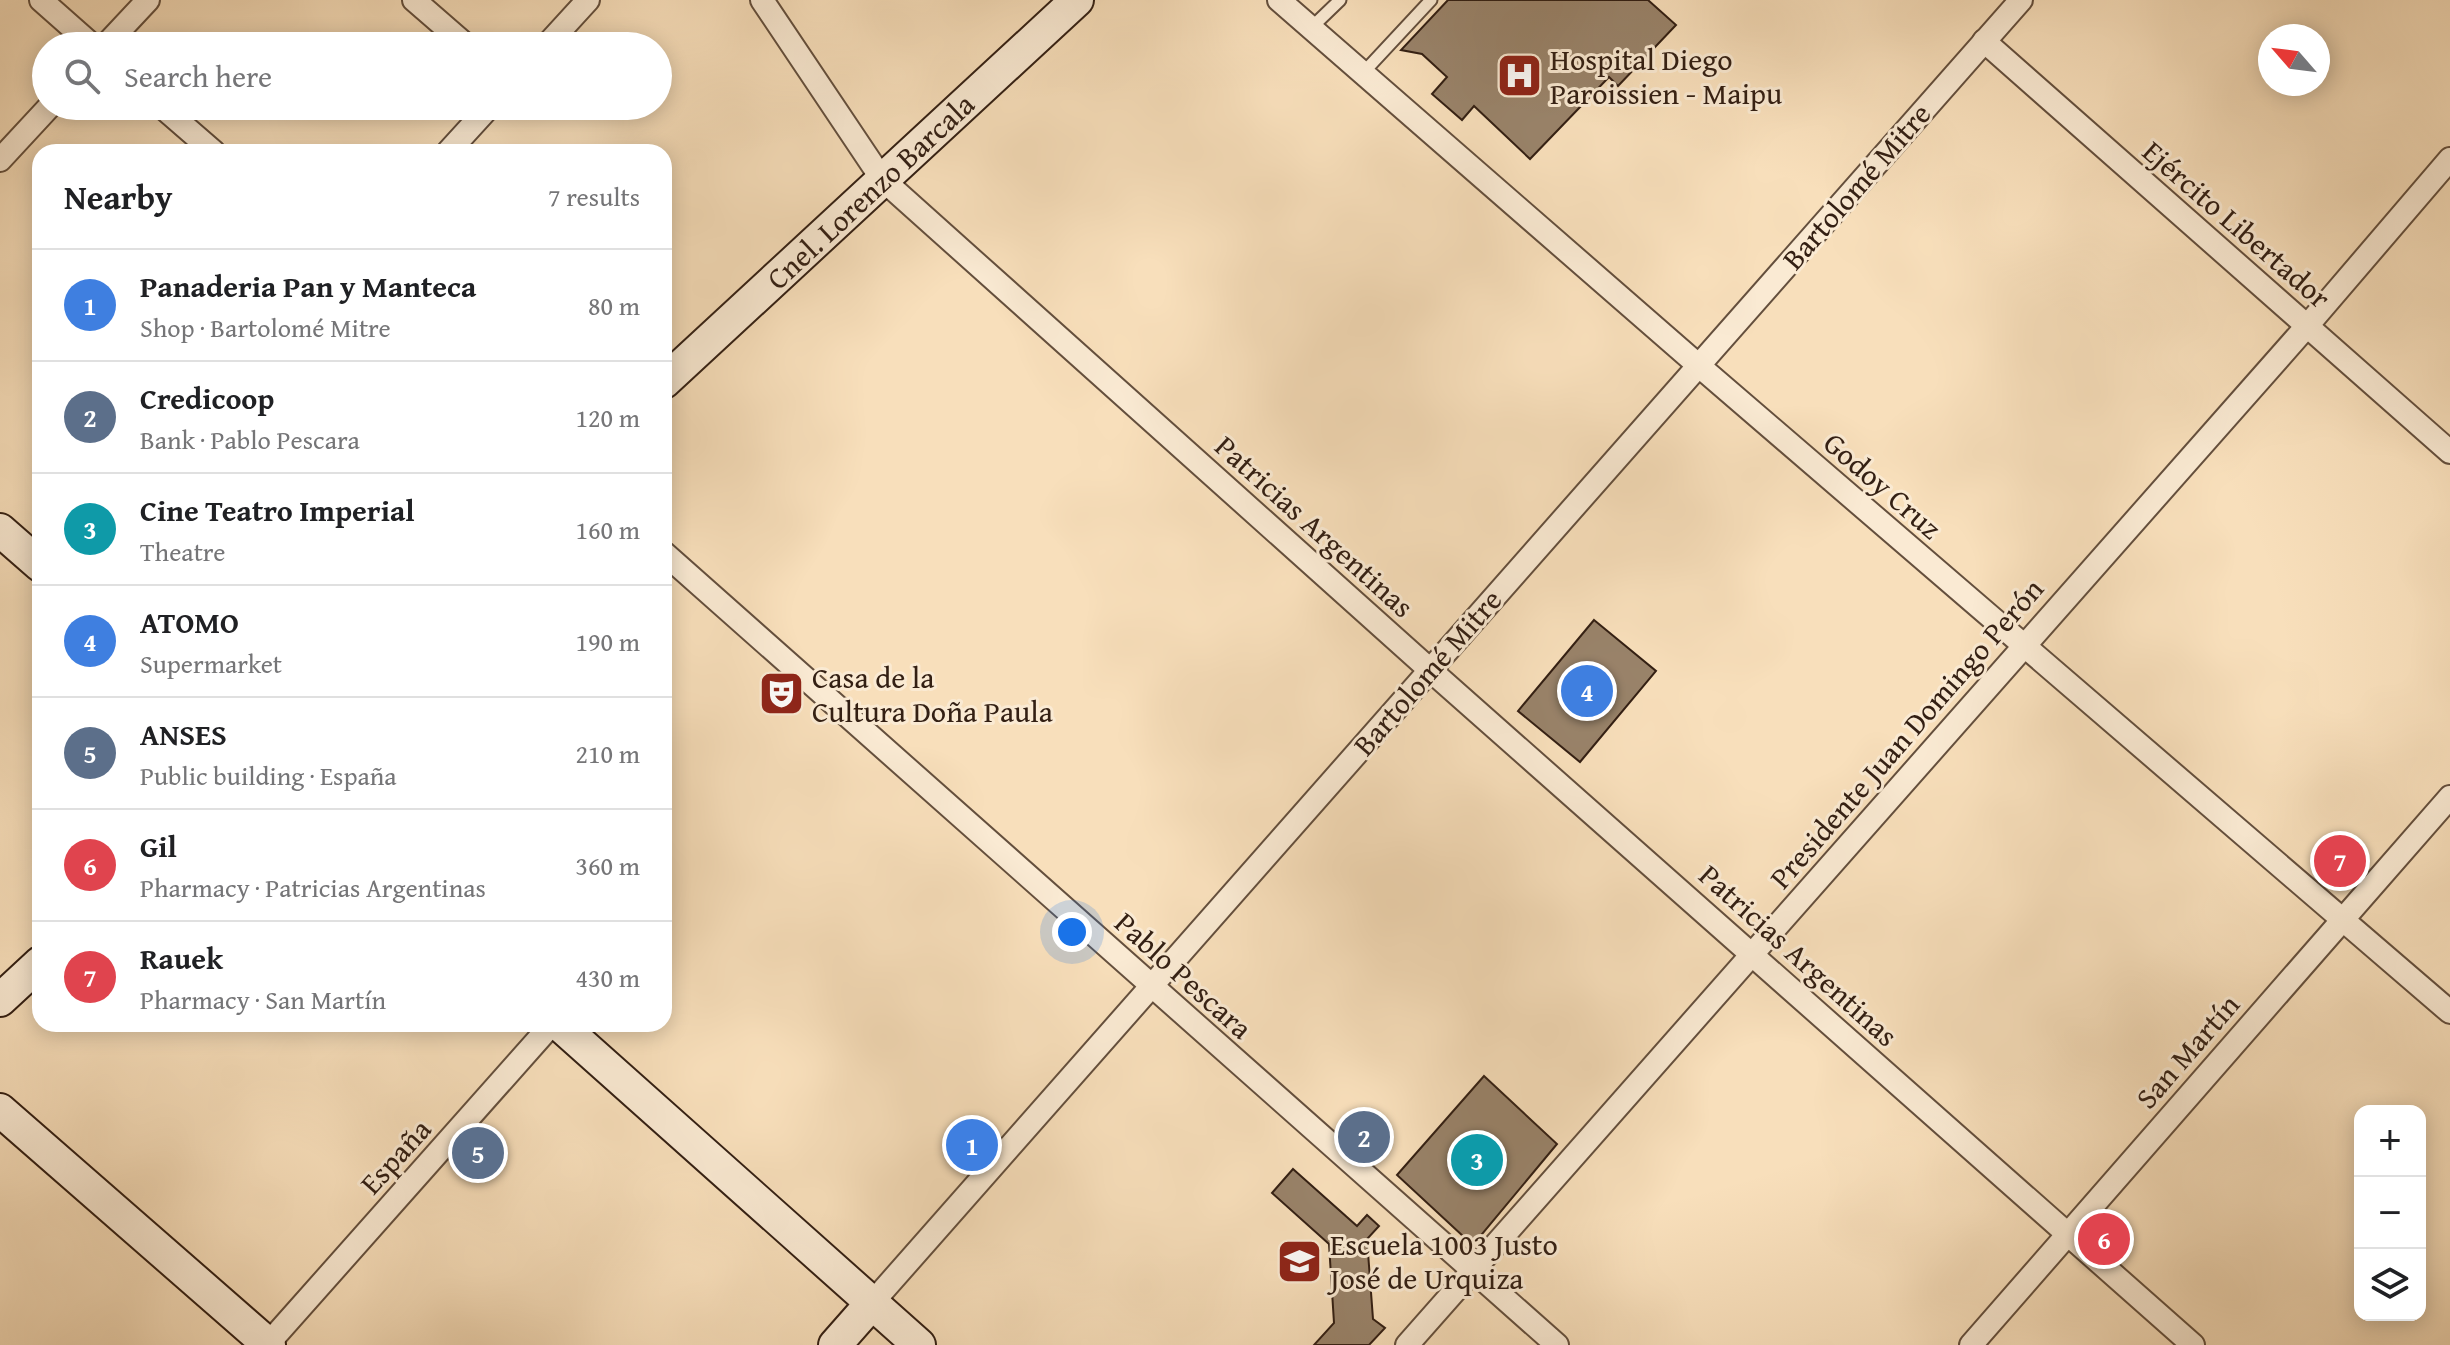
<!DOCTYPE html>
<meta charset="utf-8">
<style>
:root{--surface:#fff;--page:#f2f2f2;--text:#202124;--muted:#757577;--line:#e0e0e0;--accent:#8f2418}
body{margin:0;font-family:"Gentium Book Plus",serif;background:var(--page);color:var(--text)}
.controls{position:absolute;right:24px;bottom:24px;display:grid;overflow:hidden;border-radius:16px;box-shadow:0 4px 20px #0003}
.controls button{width:72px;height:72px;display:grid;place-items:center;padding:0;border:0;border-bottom:2px solid var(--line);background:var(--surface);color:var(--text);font:40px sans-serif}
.compass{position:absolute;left:2258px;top:24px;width:72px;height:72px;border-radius:50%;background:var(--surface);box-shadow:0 4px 20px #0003;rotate:298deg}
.you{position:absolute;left:1072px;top:932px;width:28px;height:28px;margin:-20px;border:6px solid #fff;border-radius:50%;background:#1a73e8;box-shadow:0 0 0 12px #1a73e833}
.badge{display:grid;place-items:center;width:52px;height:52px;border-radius:50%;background:var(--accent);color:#fff;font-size:26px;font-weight:700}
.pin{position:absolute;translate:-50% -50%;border:4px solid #fff;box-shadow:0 2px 8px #0006}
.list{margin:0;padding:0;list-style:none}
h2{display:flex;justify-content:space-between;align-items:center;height:104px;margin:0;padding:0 32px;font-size:34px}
h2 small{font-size:26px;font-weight:400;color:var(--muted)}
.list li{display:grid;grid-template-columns:52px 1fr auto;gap:24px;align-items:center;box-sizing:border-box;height:112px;padding:0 32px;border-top:2px solid var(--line)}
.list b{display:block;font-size:30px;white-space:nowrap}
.list p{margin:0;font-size:26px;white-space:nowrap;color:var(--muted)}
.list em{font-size:26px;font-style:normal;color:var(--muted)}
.icon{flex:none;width:44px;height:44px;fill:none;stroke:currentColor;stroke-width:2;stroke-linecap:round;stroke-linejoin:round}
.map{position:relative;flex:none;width:2450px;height:1345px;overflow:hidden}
.search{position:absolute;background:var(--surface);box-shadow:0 4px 20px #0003;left:32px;top:32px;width:640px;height:88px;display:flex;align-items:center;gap:20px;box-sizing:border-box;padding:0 28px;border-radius:44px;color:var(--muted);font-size:30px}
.panel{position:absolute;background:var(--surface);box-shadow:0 4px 20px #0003;left:32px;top:144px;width:640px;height:888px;border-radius:24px}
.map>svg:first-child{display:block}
</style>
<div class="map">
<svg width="2450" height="1345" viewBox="0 0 2450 1345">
<rect width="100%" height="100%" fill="#f8dfbb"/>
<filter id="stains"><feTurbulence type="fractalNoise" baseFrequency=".0025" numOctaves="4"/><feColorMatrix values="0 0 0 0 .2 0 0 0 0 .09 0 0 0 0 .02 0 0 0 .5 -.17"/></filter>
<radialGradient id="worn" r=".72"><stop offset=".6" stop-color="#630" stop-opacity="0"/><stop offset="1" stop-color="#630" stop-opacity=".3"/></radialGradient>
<g fill="#99836a" stroke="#331f13" stroke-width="2">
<path d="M1448 0H1648L1676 25 1618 86 1609 77 1530 159 1474 106 1462 120 1432 94 1447 77 1422 54 1401 50Z"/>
<path d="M1594 620 1656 671 1580 762 1518 711Z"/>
<path d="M1484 1076 1557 1144 1478 1239 1464 1237 1397 1175Z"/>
<path d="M1293 1169 1357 1226 1367 1215 1379 1226 1367 1239 1373 1319 1385 1328 1369 1345H1314L1334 1323 1329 1244 1272 1193Z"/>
</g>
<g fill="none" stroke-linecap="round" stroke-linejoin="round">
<defs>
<g id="lane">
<path d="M1311 28 1340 0"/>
<path d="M1363 73 1431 0"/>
</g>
<g id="street">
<path d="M41 0 93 46"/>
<path d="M414 0 467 46"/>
<path d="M762 0 882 179 1429 669 2193 1345"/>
<path d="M1279 0 1698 365 2450 1012"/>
<path d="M1984 41 2450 452"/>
<path d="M105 46 148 0"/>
<path d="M546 46 588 0"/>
<path d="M161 106 214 152"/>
<path d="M448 152 490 106"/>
<path d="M0 160 50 106"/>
<path d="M664 553 1557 1345"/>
<path d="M872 1303 2021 0"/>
<path d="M267 1345 552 1024"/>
<path d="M1407 1345 2307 326 2450 159"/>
<path d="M1971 1345 2450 797"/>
</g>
<g id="secondary">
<path d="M664 382 1077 0"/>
<path d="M0 530 40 565"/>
<path d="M0 1000 40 963"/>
<path d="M559 1024 919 1345"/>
<path d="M0 1110 269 1345"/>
<path d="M835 1345 872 1303"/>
</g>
</defs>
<use href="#lane" stroke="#644f3d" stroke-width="15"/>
<use href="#street" stroke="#644f3d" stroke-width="26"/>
<use href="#secondary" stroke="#331f13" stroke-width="36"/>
<use href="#lane" stroke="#faead3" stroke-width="11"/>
<use href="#street" stroke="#faead3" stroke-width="22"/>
<use href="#secondary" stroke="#faead3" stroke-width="32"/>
</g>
<defs>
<symbol id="hospital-square" viewBox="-11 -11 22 22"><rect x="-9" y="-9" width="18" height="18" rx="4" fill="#8f2418" stroke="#faead3"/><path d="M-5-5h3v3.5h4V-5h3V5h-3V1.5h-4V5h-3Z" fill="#fff"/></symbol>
<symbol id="theatre-square" viewBox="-11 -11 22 22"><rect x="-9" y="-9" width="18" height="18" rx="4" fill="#8f2418" stroke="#faead3"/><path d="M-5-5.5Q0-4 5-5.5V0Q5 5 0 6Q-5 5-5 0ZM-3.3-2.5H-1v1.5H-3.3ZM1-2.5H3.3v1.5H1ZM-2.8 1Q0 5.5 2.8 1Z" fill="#fff"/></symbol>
<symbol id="school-square" viewBox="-11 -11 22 22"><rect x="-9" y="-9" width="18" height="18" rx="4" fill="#8f2418" stroke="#faead3"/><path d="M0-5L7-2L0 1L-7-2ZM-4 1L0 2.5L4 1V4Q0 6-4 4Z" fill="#fff"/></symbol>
</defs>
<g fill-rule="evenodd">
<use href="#hospital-square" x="1494" y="50" width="51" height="51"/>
<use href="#theatre-square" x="756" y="668" width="51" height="51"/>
<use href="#school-square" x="1274" y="1236" width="51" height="51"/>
</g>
<g text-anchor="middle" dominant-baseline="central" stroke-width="6" stroke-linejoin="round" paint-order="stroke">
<g font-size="30" fill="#331f13" stroke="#faead3" text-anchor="start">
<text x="1550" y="59">Hospital Diego<tspan x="1550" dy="34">Paroissien - Maipu</tspan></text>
<text x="812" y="677">Casa de la<tspan x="812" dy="34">Cultura Doña Paula</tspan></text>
<text x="1330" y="1244">Escuela 1003 Justo<tspan x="1330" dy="34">José de Urquiza</tspan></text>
</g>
<g font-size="30" fill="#331f13" stroke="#faead3">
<text transform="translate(1856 186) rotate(-49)">Bartolomé Mitre</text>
<text transform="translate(870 191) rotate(-43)">Cnel. Lorenzo Barcala</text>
<text transform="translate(2237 224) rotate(41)">Ejército Libertador</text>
<text transform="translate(1883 485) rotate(41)">Godoy Cruz</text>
<text transform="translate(1315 526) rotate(42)">Patricias Argentinas</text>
<text transform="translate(1427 672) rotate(-49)">Bartolomé Mitre</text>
<text transform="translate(1906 733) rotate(-49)">Presidente Juan Domingo Perón</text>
<text transform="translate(1799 955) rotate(42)">Patricias Argentinas</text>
<text transform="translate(1184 975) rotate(42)">Pablo Pescara</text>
<text transform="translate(2187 1051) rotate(-49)">San Martín</text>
<text transform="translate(395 1156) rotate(-48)">España</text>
</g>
</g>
<rect width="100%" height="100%" filter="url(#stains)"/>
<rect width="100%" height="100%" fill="url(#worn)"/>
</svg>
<div class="controls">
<button>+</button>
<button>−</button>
<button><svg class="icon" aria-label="layers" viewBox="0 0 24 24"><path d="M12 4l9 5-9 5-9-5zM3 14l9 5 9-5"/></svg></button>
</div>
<svg class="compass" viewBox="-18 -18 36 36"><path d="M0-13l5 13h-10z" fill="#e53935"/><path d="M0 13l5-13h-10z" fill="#757577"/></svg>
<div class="you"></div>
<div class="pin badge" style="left:972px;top:1145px;background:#3f7fe0">1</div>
<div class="pin badge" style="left:1364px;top:1137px;background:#5c6f8a">2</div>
<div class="pin badge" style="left:1477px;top:1160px;background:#0f9aa8">3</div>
<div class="pin badge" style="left:1587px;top:691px;background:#3f7fe0">4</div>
<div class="pin badge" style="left:478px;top:1153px;background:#5c6f8a">5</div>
<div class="pin badge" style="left:2104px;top:1239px;background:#e0444e">6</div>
<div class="pin badge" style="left:2340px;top:861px;background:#e0444e">7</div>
<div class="search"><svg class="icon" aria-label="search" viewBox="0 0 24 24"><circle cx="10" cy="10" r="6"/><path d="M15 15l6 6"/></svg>Search here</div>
<section class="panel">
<h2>Nearby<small>7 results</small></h2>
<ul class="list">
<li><span class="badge" style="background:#3f7fe0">1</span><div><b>Panaderia Pan y Manteca</b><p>Shop · Bartolomé Mitre</p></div><em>80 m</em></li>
<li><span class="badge" style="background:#5c6f8a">2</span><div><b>Credicoop</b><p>Bank · Pablo Pescara</p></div><em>120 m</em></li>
<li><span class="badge" style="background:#0f9aa8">3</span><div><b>Cine Teatro Imperial</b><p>Theatre</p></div><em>160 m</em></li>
<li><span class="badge" style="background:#3f7fe0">4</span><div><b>ATOMO</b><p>Supermarket</p></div><em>190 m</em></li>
<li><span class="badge" style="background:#5c6f8a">5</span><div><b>ANSES</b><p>Public building · España</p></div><em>210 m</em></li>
<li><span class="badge" style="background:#e0444e">6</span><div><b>Gil</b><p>Pharmacy · Patricias Argentinas</p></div><em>360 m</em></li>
<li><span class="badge" style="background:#e0444e">7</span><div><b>Rauek</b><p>Pharmacy · San Martín</p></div><em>430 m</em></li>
</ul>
</section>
</div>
